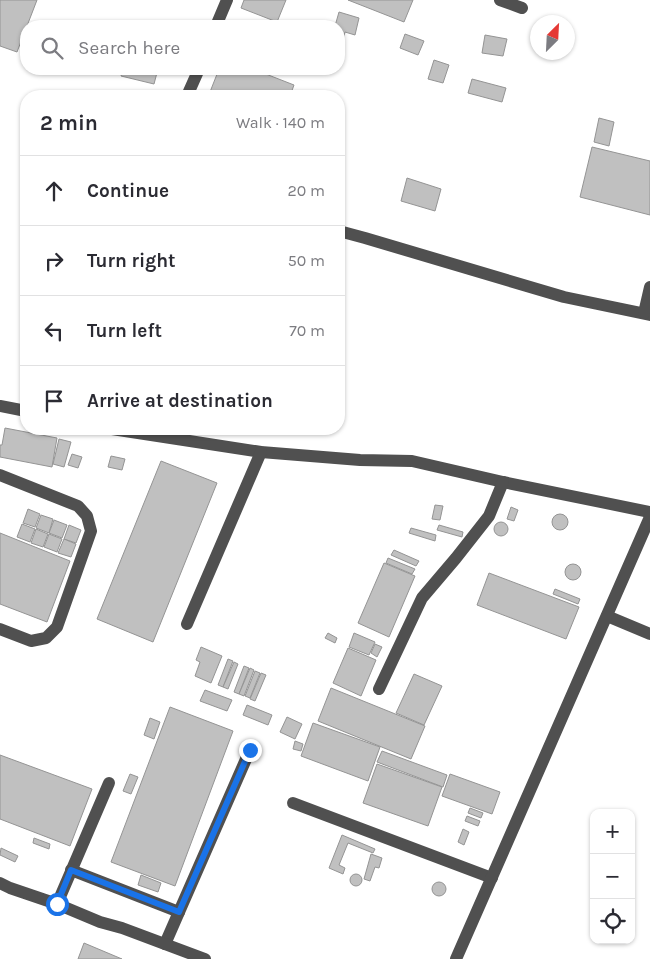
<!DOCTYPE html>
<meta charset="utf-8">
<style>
:root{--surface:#fff;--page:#f7f7f7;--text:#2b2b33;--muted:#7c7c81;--line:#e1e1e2}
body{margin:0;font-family:Karla,sans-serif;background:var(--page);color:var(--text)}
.controls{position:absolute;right:15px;bottom:15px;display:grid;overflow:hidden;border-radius:10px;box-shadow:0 1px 4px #0004}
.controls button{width:45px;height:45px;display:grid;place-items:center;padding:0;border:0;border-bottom:1px solid var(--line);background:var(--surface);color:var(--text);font:25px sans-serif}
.compass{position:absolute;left:530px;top:15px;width:45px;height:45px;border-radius:50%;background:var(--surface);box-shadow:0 1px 4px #0004;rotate:24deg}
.stop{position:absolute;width:15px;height:15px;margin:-11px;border:4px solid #1a73e8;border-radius:50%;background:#fff}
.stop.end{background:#1a73e8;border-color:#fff;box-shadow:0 1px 5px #0008}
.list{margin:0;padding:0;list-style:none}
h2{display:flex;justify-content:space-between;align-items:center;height:65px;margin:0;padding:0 20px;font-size:21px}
h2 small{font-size:16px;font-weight:400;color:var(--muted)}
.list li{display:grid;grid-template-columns:32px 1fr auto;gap:15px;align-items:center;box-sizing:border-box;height:70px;padding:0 20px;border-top:1px solid var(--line)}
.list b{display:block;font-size:19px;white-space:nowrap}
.list em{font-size:16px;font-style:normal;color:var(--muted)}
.icon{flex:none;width:28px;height:28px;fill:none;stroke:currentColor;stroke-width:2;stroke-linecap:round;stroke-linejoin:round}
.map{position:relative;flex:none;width:650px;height:959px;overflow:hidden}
.search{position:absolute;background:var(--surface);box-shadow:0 1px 4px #0004;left:20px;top:20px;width:325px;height:55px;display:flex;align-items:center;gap:12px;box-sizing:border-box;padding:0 18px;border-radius:20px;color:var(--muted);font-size:19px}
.panel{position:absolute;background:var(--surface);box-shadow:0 1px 4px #0004;left:20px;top:90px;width:325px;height:345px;border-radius:20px}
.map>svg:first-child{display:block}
</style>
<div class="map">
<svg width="650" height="959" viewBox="0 0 650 959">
<rect width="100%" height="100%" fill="#fff"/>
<g fill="#c0c0c0" stroke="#949494">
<path d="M0 0H37L17 52 0 46Z"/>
<path d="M244 0H286L277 22 241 8Z"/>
<path d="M348 0H413L404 22Z"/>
<path d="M339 12 359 18 355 35 345 32 343 40 339 38V26H335Z"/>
<path d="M405 34 424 41 418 55 400 48Z"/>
<path d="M485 35 507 39 503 56 482 53Z"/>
<path d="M434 60 449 65 443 83 428 79Z"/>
<path d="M123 69H158L154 84 121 76Z"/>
<path d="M219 69H253L294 85 290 96H222L210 92Z"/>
<path d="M472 79 506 88 502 102 468 93Z"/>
<path d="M599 118 614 122 609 146 594 142Z"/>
<path d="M592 147 650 161V215L580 197Z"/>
<path d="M407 178 441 189 435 211 401 201Z"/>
<path d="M5 428 57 438 52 467 0 457V445H2Z"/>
<path d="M59 439 71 442 64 467 53 464Z"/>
<path d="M72 454 82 457 78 468 68 465Z"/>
<path d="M111 456 125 459 122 470 108 467Z"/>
<path d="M161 461 217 483 153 642 97 619Z"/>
<path d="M435 505 443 506 440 520 432 519Z"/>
<path d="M511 507 518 510 514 521 507 519Z"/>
<path d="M28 509 40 514 35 527 23 523Z"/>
<circle cx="560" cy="522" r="8"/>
<path d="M41 515 53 519 49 533 36 528Z"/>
<path d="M54 520 67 525 62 538 49 533Z"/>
<circle cx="501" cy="529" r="7"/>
<path d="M22 524 35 529 30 542 17 537Z"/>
<path d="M69 525 81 530 76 543 64 539Z"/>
<path d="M439 525 463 532 462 537 437 530Z"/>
<path d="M411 528 436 535 435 541 409 533Z"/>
<path d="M36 529 48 534 43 547 31 543Z"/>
<path d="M0 533 70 561 47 622 0 604Z"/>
<path d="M49 534 62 539 57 552 44 547Z"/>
<path d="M64 539 76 544 71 557 58 553Z"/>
<path d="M394 550 419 561 416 566 391 555Z"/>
<path d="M388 558 415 569 412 574 386 563Z"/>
<path d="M384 563 415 576 389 637 358 623Z"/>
<circle cx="573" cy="572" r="8"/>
<path d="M489 573 579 607 566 639 477 605Z"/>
<path d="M555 589 580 599 578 604 553 594Z"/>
<path d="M328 633 337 638 335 643 325 638Z"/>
<path d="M354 633 375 642 369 655 349 647Z"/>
<path d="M375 644 382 647 377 657 371 653Z"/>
<path d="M201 647 222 656 211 683 195 676 200 662 196 660Z"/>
<path d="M348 648 376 660 361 696 333 683Z"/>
<path d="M228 659 233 661 223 687 218 685Z"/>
<path d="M234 662 238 664 228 689 223 687Z"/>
<path d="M244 666 249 668 239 694 234 692Z"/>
<path d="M250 668 254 670 244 696 239 694Z"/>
<path d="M255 671 260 673 250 698 245 696Z"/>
<path d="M261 673 266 675 255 701 250 699Z"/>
<path d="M414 674 442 686 424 725 396 713Z"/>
<path d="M331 688 425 726 411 759 318 721Z"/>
<path d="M205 690 232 700 227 711 200 701Z"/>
<path d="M247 705 272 715 268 725 243 715Z"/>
<path d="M170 707 233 731 175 886 111 862Z"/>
<path d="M287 717 302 724 295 739 280 732Z"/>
<path d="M150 718 160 722 154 739 144 735Z"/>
<path d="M313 723 380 747 368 781 301 756Z"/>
<path d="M295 741 303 744 301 751 293 749Z"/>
<path d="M382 751 447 775 443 787 377 762Z"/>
<path d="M0 755 92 789 70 846 0 819Z"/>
<path d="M377 764 442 787 428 826 363 803Z"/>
<path d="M130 774 138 777 131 794 123 791Z"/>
<path d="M450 774 500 792 492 814 442 796Z"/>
<path d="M470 808 483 813 481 818 468 813Z"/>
<path d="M467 816 480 821 478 826 465 821Z"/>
<path d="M463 829 469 832 464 845 458 842Z"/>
<path d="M342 835 375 849 373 853 348 843 339 865 345 868 343 874 329 868Z"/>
<path d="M34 838 50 844 49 849 33 843Z"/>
<path d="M1 848 18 856 15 862 0 855Z"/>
<path d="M371 854 382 858 379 868 375 867 370 881 364 879Z"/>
<circle cx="356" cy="880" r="6"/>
<path d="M141 875 161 883 158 892 138 885Z"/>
<circle cx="439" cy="889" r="7"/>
<path d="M84 943 122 959H78Z"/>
</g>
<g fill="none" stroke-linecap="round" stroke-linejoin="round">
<g stroke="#505050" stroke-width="12">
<path d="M500 0 522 8"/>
<path d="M216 26 227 0"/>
<path d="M187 96 199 69"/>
<path d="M339 231 365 238 564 297 650 315"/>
<path d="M644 313 650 287"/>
<path d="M0 406 26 411"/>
<path d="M112 429 261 452 360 460 412 461 503 482 650 512"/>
<path d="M0 475 78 506 87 516 91 531 57 627 46 638 31 641 0 629"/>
<path d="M607 616 650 634"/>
<path d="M187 624 261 452"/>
<path d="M379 689 422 598 456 558 489 516 503 482"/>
<path d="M293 803 492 878"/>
<path d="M71 870 179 912 165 944"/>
<path d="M0 883 10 888 57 904 100 922 122 928 205 959"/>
<path d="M57 904 109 783"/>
<path d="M179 912 250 750"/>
<path d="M456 959 650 517"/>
</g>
</g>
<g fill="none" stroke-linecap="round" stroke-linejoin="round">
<path stroke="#1a73e8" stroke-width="6" d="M57 904 71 870 179 912 250 750"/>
</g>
</svg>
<div class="controls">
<button>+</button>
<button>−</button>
<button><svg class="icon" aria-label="locate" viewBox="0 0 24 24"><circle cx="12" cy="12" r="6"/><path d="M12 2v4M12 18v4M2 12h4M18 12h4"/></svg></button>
</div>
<svg class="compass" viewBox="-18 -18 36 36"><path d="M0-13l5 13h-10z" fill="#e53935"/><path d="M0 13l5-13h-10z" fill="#7c7c81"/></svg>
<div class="stop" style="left:57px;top:904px"></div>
<div class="stop end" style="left:250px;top:750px"></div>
<div class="search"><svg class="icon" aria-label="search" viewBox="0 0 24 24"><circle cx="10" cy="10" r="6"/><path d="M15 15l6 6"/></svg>Search here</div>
<section class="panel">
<h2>2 min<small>Walk · 140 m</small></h2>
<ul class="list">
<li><svg class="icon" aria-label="ahead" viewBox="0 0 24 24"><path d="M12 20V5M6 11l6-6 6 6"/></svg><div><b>Continue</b></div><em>20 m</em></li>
<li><svg class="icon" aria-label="right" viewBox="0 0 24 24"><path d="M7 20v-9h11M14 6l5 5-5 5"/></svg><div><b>Turn right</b></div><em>50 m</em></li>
<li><svg class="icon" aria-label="left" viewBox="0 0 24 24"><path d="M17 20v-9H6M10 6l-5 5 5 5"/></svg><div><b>Turn left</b></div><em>70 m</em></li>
<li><svg class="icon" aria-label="arrive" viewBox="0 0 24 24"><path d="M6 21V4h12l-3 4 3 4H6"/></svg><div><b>Arrive at destination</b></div></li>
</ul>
</section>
</div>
